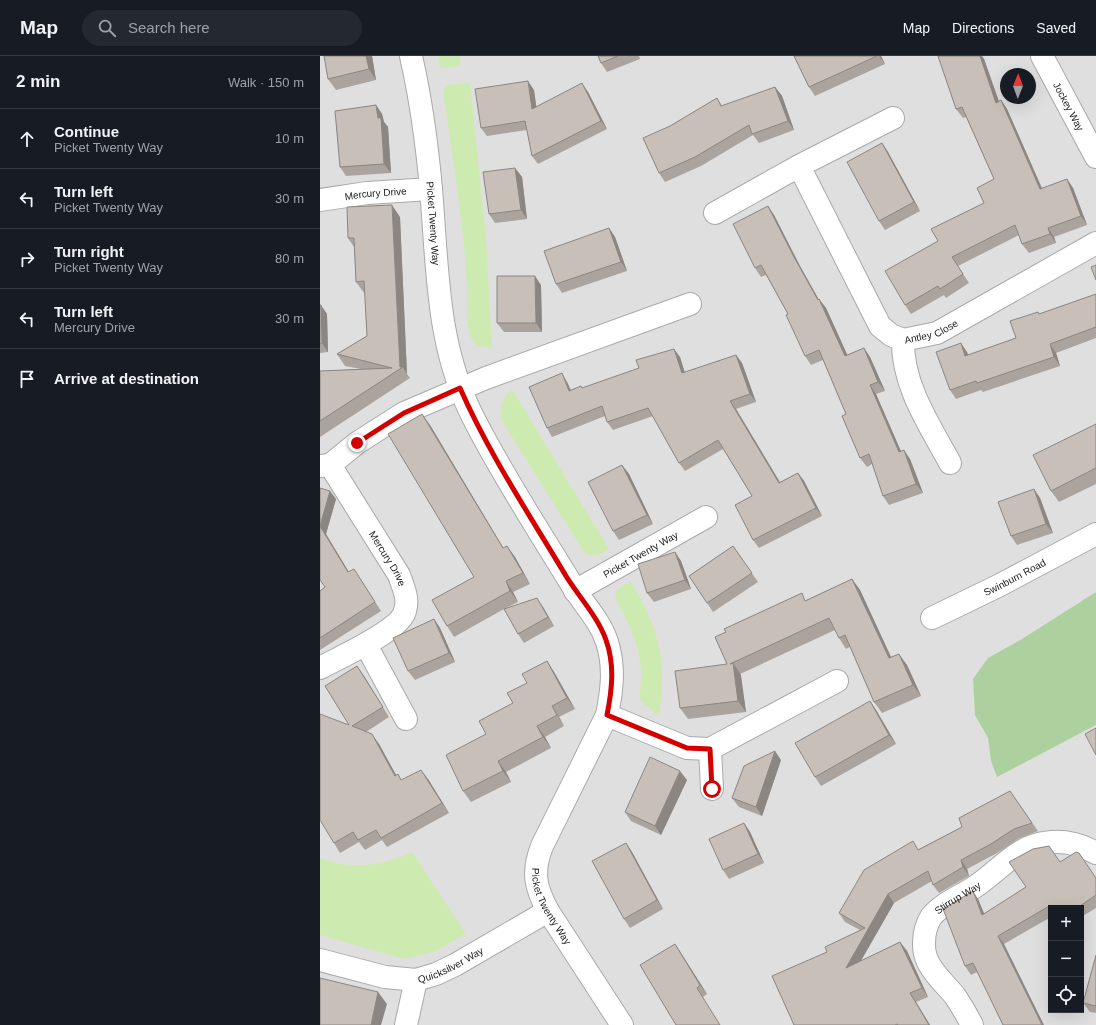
<!DOCTYPE html>
<meta charset="utf-8">
<style>
:root{--surface:#171b24;--page:#242831;--text:#f1f3f6;--muted:#9ea1a6;--line:#363941}
body{margin:0;font-family:Helvetica,sans-serif;background:var(--page);color:var(--text)}
.controls{position:absolute;right:12px;bottom:12px;display:grid;overflow:hidden;border-radius:0px;box-shadow:0 4px 16px #0002}
.controls button{width:36px;height:36px;display:grid;place-items:center;padding:0;border:0;border-bottom:1px solid var(--line);background:var(--surface);color:var(--text);font:20px sans-serif}
.compass{position:absolute;left:680px;top:12px;width:36px;height:36px;border-radius:50%;background:var(--surface);box-shadow:0 4px 16px #0002;rotate:1deg}
.stop{position:absolute;width:12px;height:12px;margin:-9px;border:3px solid #d40000;border-radius:50%;background:#fff}
.stop.end{background:#d40000;border-color:#fff;box-shadow:0 1px 4px #0008}
.list{margin:0;padding:0;list-style:none}
h2{display:flex;justify-content:space-between;align-items:center;height:52px;margin:0;padding:0 16px;font-size:17px}
h2 small{font-size:13px;font-weight:400;color:var(--muted)}
.list li{display:grid;grid-template-columns:26px 1fr auto;gap:12px;align-items:center;box-sizing:border-box;height:60px;padding:0 16px;border-top:1px solid var(--line)}
.list b{display:block;font-size:15px;white-space:nowrap}
.list p{margin:0;font-size:13px;white-space:nowrap;color:var(--muted)}
.list em{font-size:13px;font-style:normal;color:var(--muted)}
.icon{flex:none;width:22px;height:22px;fill:none;stroke:currentColor;stroke-width:2;stroke-linecap:round;stroke-linejoin:round}
.map{position:relative;flex:none;width:776px;height:969px;overflow:hidden}
header{display:flex;align-items:center;gap:24px;box-sizing:border-box;height:56px;padding:0 20px;background:var(--surface);border-bottom:1px solid var(--line)}
header strong{font-size:19px}
nav{display:flex;gap:22px;margin-inline-start:auto;font-size:14px}
.search{width:280px;height:36px;background:var(--page);display:flex;align-items:center;gap:10px;box-sizing:border-box;padding:0 14px;border-radius:22px;color:var(--muted);font-size:15px}
main{display:flex}
aside{flex:1;background:var(--surface)}
.map>svg:first-child{display:block}
</style>
<header>
<strong>Map</strong>
<div class="search"><svg class="icon" aria-label="search" viewBox="0 0 24 24"><circle cx="10" cy="10" r="6"/><path d="M15 15l6 6"/></svg>Search here</div>
<nav><a>Map</a><a>Directions</a><a>Saved</a></nav>
</header>
<main>
<aside>
<h2>2 min<small>Walk · 150 m</small></h2>
<ul class="list">
<li><svg class="icon" aria-label="ahead" viewBox="0 0 24 24"><path d="M12 20V5M6 11l6-6 6 6"/></svg><div><b>Continue</b><p>Picket Twenty Way</p></div><em>10 m</em></li>
<li><svg class="icon" aria-label="left" viewBox="0 0 24 24"><path d="M17 20v-9H6M10 6l-5 5 5 5"/></svg><div><b>Turn left</b><p>Picket Twenty Way</p></div><em>30 m</em></li>
<li><svg class="icon" aria-label="right" viewBox="0 0 24 24"><path d="M7 20v-9h11M14 6l5 5-5 5"/></svg><div><b>Turn right</b><p>Picket Twenty Way</p></div><em>80 m</em></li>
<li><svg class="icon" aria-label="left" viewBox="0 0 24 24"><path d="M17 20v-9H6M10 6l-5 5 5 5"/></svg><div><b>Turn left</b><p>Mercury Drive</p></div><em>30 m</em></li>
<li><svg class="icon" aria-label="arrive" viewBox="0 0 24 24"><path d="M6 21V4h12l-3 4 3 4H6"/></svg><div><b>Arrive at destination</b></div></li>
</ul>
</aside>
<div class="map">
<svg width="776" height="969" viewBox="0 0 776 969">
<rect width="100%" height="100%" fill="#f2efe9"/>
<path fill="#e0dfdf" fill-rule="evenodd" d="M0 0H776V969H0ZM686 18H710V42H686ZM731 852H761V954H731Z"/>
<g fill="#cdebb0">
<path d="M118 0H139L141 10 120 12Z"/>
<path d="M150 27 166 182 172 292C164 291 155 291 151 282 145 270 148 242 147 228 143 165 133 104 124 42V33L126 29Z"/>
<path d="M192 333 289 493C281 498 273 503 264 496L182 365C178 352 182 342 192 333Z"/>
<path d="M311 526C340 574 347 605 339 660L320 644C320 634 321 625 321 616 320 588 307 565 295 541 296 531 303 529 311 526Z"/>
<path d="M92 796 146 878 114 896 84 903 0 879V802C31 814 62 810 92 796Z"/>
</g>
<path fill="#add19e" d="M776 536V669L677 721 671 705 668 682 655 659 653 623 668 602 702 583Z"/>
<g fill="none" stroke-linecap="round" stroke-linejoin="round">
<defs>
<g id="street">
<path id="s1" d="M91 0C101 44 107 88 111 133 118 215 116 292 156 367 185 423 219 475 252 529 263 548 280 564 287 586 295 611 292 634 287 659L222 790C212 816 215 831 228 855L302 969"/>
<path id="s2" d="M722 0 776 101"/>
<path id="s3" d="M479 110 560 270 571 279 583 284 617 277 776 187"/>
<path id="s4" d="M0 144 47 137 111 133"/>
<path d="M395 157 479 110 573 62"/>
<path d="M583 284C582 329 609 368 630 407"/>
<path d="M10 409 37 387 84 357 166 322 370 248"/>
<path id="s5" d="M0 410 10 409 79 519C83 531 89 542 85 555 80 575 18 602 0 612"/>
<path id="s6" d="M255 535 386 461"/>
<path id="s7" d="M612 562 680 529 776 478"/>
<path d="M46 589 86 663"/>
<path d="M287 659 367 692 390 693 517 625"/>
<path d="M390 693 392 733"/>
<path id="s8" d="M0 904 65 921 96 924 116 918 135 909 228 855"/>
<path d="M86 969 96 924"/>
<path id="s9" d="M652 969C647 959 641 949 635 940 622 924 603 910 604 887 604 878 606 869 611 861 621 848 639 841 653 832 674 819 691 797 715 789 736 783 757 786 776 797"/>
</g>
</defs>
<use href="#street" stroke="#a9a9a9" stroke-width="24"/>
<use href="#street" stroke="#fff" stroke-width="22"/>
</g>
<g fill="#aba49e">
<path d="M52 0 56 24 16 34 8 23Z"/>
<path d="M278 0H319L320 3 287 16 281 7Z"/>
<path d="M474 0H561L565 8 495 40 489 31Z"/>
<path d="M618 0H662L664 3 679 45 681 44 687 53 722 132 747 123 753 132 767 169 734 181 736 187 709 197 702 188 699 179 638 210 649 227 626 242 624 239 591 258 585 249 618 185 664 147 674 123 646 61 643 62 636 53Z"/>
<path d="M455 31 462 40 474 74 439 87 433 79 381 110 345 126 339 117 350 70 397 42 402 50Z"/>
<path d="M214 34 216 51 268 36 287 73 218 108 212 100 207 74 167 80 161 72Z"/>
<path d="M56 49 62 58 64 66 68 71 71 117 26 120 20 111Z"/>
<path d="M562 87 568 96 600 155 565 174 559 165Z"/>
<path d="M195 112 202 121 207 163 175 167 169 158Z"/>
<path d="M448 150 454 159 480 210 499 244V243L506 252 527 299 544 292 550 301 565 335 556 338 581 395 590 403 603 437 569 449 563 440 552 408 547 411 540 402 526 358 503 304 491 309 485 300 468 258 446 219 441 221 435 212Z"/>
<path d="M80 161 87 318 90 322 0 381V315L41 313 25 310 17 298 47 280 45 237H44L36 226 34 191 28 182Z"/>
<path d="M289 172 295 181 307 215 242 237 236 228Z"/>
<path d="M221 229 222 276H184L177 267Z"/>
<path d="M776 238V282L736 297 740 310 663 336 661 334 636 343 630 334 647 296 648 299 696 282 720 258Z"/>
<path d="M0 249 7 258 8 296 0 297Z"/>
<path d="M416 299 422 307 436 346 416 353 460 426 478 417 484 425 502 460 439 492 433 484 432 440 403 393 365 415 359 407 333 360 293 374 287 366 285 360 232 381 227 372 247 326 251 334 261 330 262 332 360 301 365 316Z"/>
<path d="M776 368V428L739 446 731 435Z"/>
<path d="M110 369 183 492 187 490 195 501 210 528 193 536 198 546 186 552 223 551 234 570 204 587 198 578 184 553 134 581 127 570 154 521Z"/>
<path d="M302 409 309 418 333 468 299 484 293 475Z"/>
<path d="M0 432 16 443 6 478 29 516 40 522 61 555 0 594V535L5 531Z"/>
<path d="M714 433 720 442 733 477 697 489 691 480Z"/>
<path d="M413 490 438 526 393 556 369 520Z"/>
<path d="M355 496 361 505 371 533 334 546 327 537Z"/>
<path d="M532 523 540 534 571 601 587 609 601 640 562 657 554 646 530 591 526 593 519 582 515 574 420 618 426 656 368 663 360 652 407 608 487 544Z"/>
<path d="M114 563 120 572 135 606 95 624 88 615Z"/>
<path d="M227 605 234 616 255 653 239 661 244 670 225 681 231 692 186 716 191 726 151 746 143 735 166 678 193 647 207 627Z"/>
<path d="M44 620 69 661 46 676 59 688 76 719 78 718 81 724 108 723 129 757 67 791 62 784 45 794 39 786 20 797 14 787 29 669Z"/>
<path d="M550 645 556 654 576 688 501 730 495 721Z"/>
<path d="M461 704 442 760 419 751 412 742Z"/>
<path d="M367 724 341 779 311 765 305 756Z"/>
<path d="M690 735 718 775 700 782 677 797 647 813 649 820 619 837 613 829 612 825 574 847 541 905 580 886 587 895 608 941 596 946 610 969H474L507 896 540 874 525 866 519 857 599 793 642 771Z"/>
<path d="M424 767 430 776 444 807 409 823 403 814Z"/>
<path d="M306 787 312 796 343 853 310 872 304 863Z"/>
<path d="M740 806 776 822V852L761 861V852H731V861L684 888 657 916 651 919 645 910 658 843 664 858 706 831Z"/>
<path d="M355 888 361 897 387 938 383 941 356 969Z"/>
<path d="M776 899V957L770 956 763 947Z"/>
</g>
<g fill="#8b8681">
<path d="M46 0H52L56 24 49 13Z"/>
<path d="M559 0H561L565 8Z"/>
<path d="M660 0H662L664 3 682 55 676 47Z"/>
<path d="M208 25 214 34 218 62 212 53Z"/>
<path d="M262 27 268 36 287 73 281 65Z"/>
<path d="M455 31 462 40 474 74 468 65Z"/>
<path d="M681 44 687 53 726 142 720 133Z"/>
<path d="M56 49 62 58 64 66 68 71 71 117 64 108 58 62Z"/>
<path d="M562 87 568 96 600 155 594 146Z"/>
<path d="M195 112 202 121 207 163 201 154Z"/>
<path d="M747 123 753 132 767 169 761 160Z"/>
<path d="M72 149 80 161 87 318 83 311H80Z"/>
<path d="M448 150 454 159 480 210 503 251 499 243 506 252 532 309 525 300 498 244 474 201Z"/>
<path d="M289 172 295 181 307 215 301 206Z"/>
<path d="M728 172 734 181 736 187 730 178Z"/>
<path d="M215 220 221 229 222 276 216 267Z"/>
<path d="M1 249 7 258 8 296 2 287Z"/>
<path d="M641 287 647 296 651 309 645 300Z"/>
<path d="M730 288 736 297 740 310 734 301Z"/>
<path d="M544 292 550 301 565 335 558 326Z"/>
<path d="M354 293 360 301 367 326 362 317Z"/>
<path d="M416 299 422 307 436 346 430 338Z"/>
<path d="M242 317 247 326 254 343 249 335Z"/>
<path d="M550 329 556 338 585 405 579 396Z"/>
<path d="M410 345 416 353 465 435 459 427Z"/>
<path d="M102 358 110 369 190 503 183 492Z"/>
<path d="M584 394 590 403 603 437 596 428Z"/>
<path d="M302 409 309 418 333 468 327 459Z"/>
<path d="M478 417 484 425 502 460 496 452Z"/>
<path d="M714 433 720 442 733 477 726 468Z"/>
<path d="M10 435 16 443 6 478 34 525 28 516 0 470Z"/>
<path d="M187 490 195 501 210 528 203 517Z"/>
<path d="M355 496 361 505 371 533 365 524Z"/>
<path d="M532 523 540 534 577 614 569 602Z"/>
<path d="M186 525 193 536 198 546 190 535Z"/>
<path d="M217 542 223 551 234 570 228 561Z"/>
<path d="M114 563 120 572 135 606 129 597Z"/>
<path d="M579 598 587 609 601 640 593 629Z"/>
<path d="M227 605 234 616 255 653 247 642Z"/>
<path d="M413 607 421 619 426 656 418 645Z"/>
<path d="M37 610 44 620 69 661 63 651Z"/>
<path d="M550 645 556 654 576 688 569 679Z"/>
<path d="M232 650 239 661 244 670 237 659Z"/>
<path d="M217 670 225 681 231 692 223 681Z"/>
<path d="M52 678 59 688 82 730 75 720Z"/>
<path d="M455 695 461 704 442 760 436 751Z"/>
<path d="M178 705 186 716 191 726 183 715Z"/>
<path d="M101 714 108 723 129 757 122 747Z"/>
<path d="M360 715 367 724 341 779 335 770Z"/>
<path d="M424 767 430 776 444 807 438 798Z"/>
<path d="M306 787 312 796 343 853 337 844Z"/>
<path d="M641 804 647 813 649 820 643 811Z"/>
<path d="M653 835 658 843 668 867 662 859Z"/>
<path d="M568 838 574 847 532 920 526 912Z"/>
<path d="M678 880 684 888 724 969H722Z"/>
<path d="M580 886 587 895 608 941 602 932Z"/>
<path d="M355 888 361 897 387 938 380 929Z"/>
<path d="M58 936 67 948 61 969H51Z"/>
<path d="M590 937 596 946 610 969H609Z"/>
</g>
<g fill="#c7bfb8" stroke="#8b8681">
<path d="M4 0H46L49 13 8 23Z"/>
<path d="M278 0H298L281 7Z"/>
<path d="M474 0H557L489 31Z"/>
<path d="M618 0H660L676 47 681 44 720 133 747 123 761 160 728 172 730 178 702 188 695 169 632 201 643 218 620 233 618 230 585 249 565 215 618 185 611 173 664 147 657 132 674 123 642 51 636 53Z"/>
<path d="M208 25 212 53 262 27 281 65 212 100 205 65 161 72 155 33Z"/>
<path d="M455 31 468 65 432 78 429 69 375 101 339 117 323 82 350 70 397 42 401 50Z"/>
<path d="M56 49 58 62H61L64 108 20 111 15 55Z"/>
<path d="M562 87 594 146 559 165 527 106Z"/>
<path d="M195 112 201 154 169 158 163 116Z"/>
<path d="M72 149 80 311H83L0 365V315L72 312 17 298 47 280 44 225 36 226 34 182H28L27 151Z"/>
<path d="M448 150 474 201 498 244 499 243 525 300 544 292 558 326 550 329 579 396 584 394 596 428 563 440 549 398 540 402 522 360 526 358 499 294 485 300 466 259 468 258 441 209 435 212 413 168Z"/>
<path d="M289 172 301 206 236 228 224 195Z"/>
<path d="M776 209V224L771 211Z"/>
<path d="M177 220H215L216 267H177Z"/>
<path d="M776 238V271L730 288 734 301 657 327 656 325 630 334 616 296 641 287 645 300 696 282 690 265 718 256 719 258Z"/>
<path d="M0 249H1L2 287 0 288Z"/>
<path d="M354 293 362 317 416 299 430 338 410 345 459 427 478 417 496 452 433 484 415 449 432 440 398 384 359 407 328 352 287 366 282 350 227 372 209 331 242 317 249 335 261 330 262 332 319 312 316 304Z"/>
<path d="M102 358 183 492 187 490 203 517 186 525 190 535 127 570 112 544 154 521 68 378Z"/>
<path d="M776 368V412L731 435 713 399Z"/>
<path d="M302 409 327 459 293 475 268 426Z"/>
<path d="M0 432 10 435 0 470 28 516 34 513 55 546 0 582V535L5 531 0 524Z"/>
<path d="M714 433 726 468 691 480 678 446Z"/>
<path d="M413 490 432 517 387 547 369 520Z"/>
<path d="M355 496 365 524 327 537 318 508Z"/>
<path d="M532 523 569 602 579 598 593 629 554 646 525 579 519 582 509 562 410 608 413 607 418 645 360 652 355 615 407 608 395 581 406 576 404 573 482 537 485 545Z"/>
<path d="M217 542 228 561 198 578 184 553Z"/>
<path d="M114 563 129 597 88 615 73 582Z"/>
<path d="M227 605 247 642 232 650 237 659 217 670 223 681 178 705 183 715 143 735 126 699 166 678 159 665 193 647 187 637 207 627 202 618Z"/>
<path d="M37 610 63 651 32 670 52 678 75 720 78 718 81 724 101 714 122 747 61 782 56 774 38 784 33 776 14 787 0 764V658L29 669 5 630Z"/>
<path d="M550 645 569 679 495 721 475 687Z"/>
<path d="M776 672V699L765 678Z"/>
<path d="M455 695 436 751 412 742 424 710Z"/>
<path d="M330 701 360 715 335 770 305 756Z"/>
<path d="M690 735 712 767 694 773 671 788 641 804 643 811 613 829 608 815 568 838 526 912 580 886 602 932 590 937 609 969H578L577 968 575 969H474L452 920 507 896 505 891 545 872 519 857 544 814 593 785 598 794 642 771 639 762Z"/>
<path d="M424 767 438 798 403 814 389 783Z"/>
<path d="M306 787 337 844 304 863 272 805Z"/>
<path d="M729 790 740 806 756 796 759 797 776 822V839L757 852H733L731 849 678 880 722 969H683L653 907 645 910 623 853 653 835 662 859 706 831 689 806 713 793Z"/>
<path d="M355 888 380 929 377 932 400 969H356L320 909Z"/>
<path d="M776 899V950L763 947Z"/>
<path d="M0 922 58 936 51 969H0Z"/>
</g>
<g fill="none" stroke-linecap="round" stroke-linejoin="round">
<path stroke="#d40000" stroke-width="5" d="M37 387 84 357 140 332C169 398 209 458 246 520 259 541 278 561 286 584 295 609 292 634 287 659L367 692 390 693 392 733"/>
</g>
<g text-anchor="middle" dominant-baseline="central" stroke-width="3" stroke-linejoin="round" paint-order="stroke">
<g font-size="10" fill="#222" stroke="#fff">
<text stroke="none"><textPath href="#s2" startOffset="57">Jockey Way</textPath></text>
<text stroke="none"><textPath href="#s4" startOffset="56">Mercury Drive</textPath></text>
<text stroke="none"><textPath href="#s1" startOffset="169">Picket Twenty Way</textPath></text>
<text stroke="none"><textPath href="#s3" startOffset="236">Antley Close</textPath></text>
<text stroke="none"><textPath href="#s6" startOffset="75">Picket Twenty Way</textPath></text>
<text stroke="none"><textPath href="#s5" startOffset="120">Mercury Drive</textPath></text>
<text stroke="none"><textPath href="#s7" startOffset="92">Swinburn Road</textPath></text>
<text stroke="none"><textPath href="#s9" startOffset="157">Stirrup Way</textPath></text>
<text stroke="none"><textPath href="#s1" startOffset="915">Picket Twenty Way</textPath></text>
<text stroke="none"><textPath href="#s8" startOffset="136">Quicksilver Way</textPath></text>
</g>
</g>
</svg>
<div class="controls">
<button>+</button>
<button>−</button>
<button><svg class="icon" aria-label="locate" viewBox="0 0 24 24"><circle cx="12" cy="12" r="6"/><path d="M12 2v4M12 18v4M2 12h4M18 12h4"/></svg></button>
</div>
<svg class="compass" viewBox="-18 -18 36 36"><path d="M0-13l5 13h-10z" fill="#e53935"/><path d="M0 13l5-13h-10z" fill="#9ea1a6"/></svg>
<div class="stop" style="left:392px;top:733px"></div>
<div class="stop end" style="left:37px;top:387px"></div>
</div>
</main>
